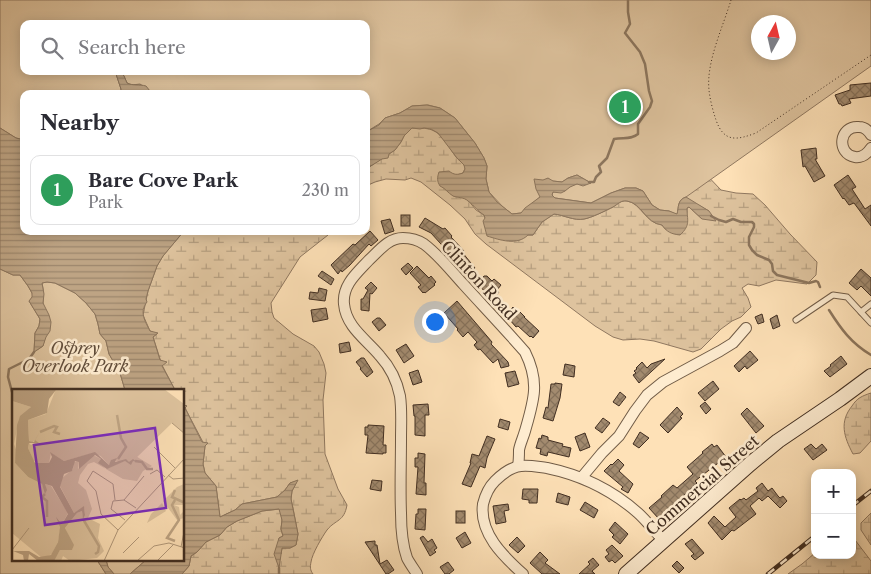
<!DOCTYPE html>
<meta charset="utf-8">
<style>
:root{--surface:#fff;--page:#f7f7f7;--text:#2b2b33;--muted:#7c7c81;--line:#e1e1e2;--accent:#7c3aed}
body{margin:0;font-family:"Libre Caslon Text",serif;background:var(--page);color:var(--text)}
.controls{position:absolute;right:15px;bottom:15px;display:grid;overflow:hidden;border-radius:10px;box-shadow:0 2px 12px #0003}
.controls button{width:45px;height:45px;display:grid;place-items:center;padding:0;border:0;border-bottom:1px solid var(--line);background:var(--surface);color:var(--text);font:25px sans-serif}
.compass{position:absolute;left:751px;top:15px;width:45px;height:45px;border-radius:50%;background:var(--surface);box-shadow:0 2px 12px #0003;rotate:8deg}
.you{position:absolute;left:434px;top:321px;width:18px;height:18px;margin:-12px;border:4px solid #fff;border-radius:50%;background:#1a73e8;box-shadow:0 0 0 8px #1a73e833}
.badge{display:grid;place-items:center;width:32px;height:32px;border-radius:50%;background:var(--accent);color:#fff;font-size:16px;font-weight:700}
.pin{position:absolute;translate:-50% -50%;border:2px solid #fff;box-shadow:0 1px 5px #0006}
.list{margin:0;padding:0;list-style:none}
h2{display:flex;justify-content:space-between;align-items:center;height:65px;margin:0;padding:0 20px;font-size:21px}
h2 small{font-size:16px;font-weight:400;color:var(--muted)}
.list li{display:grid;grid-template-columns:32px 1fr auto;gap:15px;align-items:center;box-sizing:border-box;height:70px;margin:0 10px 10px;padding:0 10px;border:1px solid var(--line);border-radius:10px}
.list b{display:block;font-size:19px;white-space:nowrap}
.list p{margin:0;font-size:16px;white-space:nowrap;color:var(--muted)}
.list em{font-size:16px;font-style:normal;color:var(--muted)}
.icon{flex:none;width:28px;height:28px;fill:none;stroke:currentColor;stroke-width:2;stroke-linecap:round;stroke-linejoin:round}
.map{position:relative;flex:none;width:871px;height:574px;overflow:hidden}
.search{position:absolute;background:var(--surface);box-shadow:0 2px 12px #0003;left:20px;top:20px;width:350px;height:55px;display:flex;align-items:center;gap:12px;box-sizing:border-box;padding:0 18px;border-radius:10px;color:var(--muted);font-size:19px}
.panel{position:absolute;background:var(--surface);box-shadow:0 2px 12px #0003;left:20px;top:90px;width:350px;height:145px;border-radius:10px}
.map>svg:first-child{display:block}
</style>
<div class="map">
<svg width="871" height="574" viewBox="0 0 871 574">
<defs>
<pattern id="wetland-marsh" width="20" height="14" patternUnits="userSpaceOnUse" patternTransform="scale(1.25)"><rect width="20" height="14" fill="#dec39e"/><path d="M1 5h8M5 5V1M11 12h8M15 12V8" fill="none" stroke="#b69f80"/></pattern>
<pattern id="water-rules" width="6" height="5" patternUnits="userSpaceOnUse" patternTransform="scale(1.25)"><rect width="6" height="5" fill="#bea484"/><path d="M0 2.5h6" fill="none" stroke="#9c866c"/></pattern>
<pattern id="building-cross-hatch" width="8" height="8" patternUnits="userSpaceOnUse" patternTransform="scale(1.25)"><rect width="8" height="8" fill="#a38b6f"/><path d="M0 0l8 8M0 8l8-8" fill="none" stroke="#86725b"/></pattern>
</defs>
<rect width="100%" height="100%" fill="#fee1b7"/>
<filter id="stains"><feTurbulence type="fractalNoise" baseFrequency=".004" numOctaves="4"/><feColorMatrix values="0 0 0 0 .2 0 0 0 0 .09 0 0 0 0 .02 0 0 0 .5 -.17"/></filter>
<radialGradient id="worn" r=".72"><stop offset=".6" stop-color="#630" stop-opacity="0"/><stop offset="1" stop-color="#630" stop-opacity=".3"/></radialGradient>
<g fill="url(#wetland-marsh)" stroke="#907860">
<path d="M0 0H489L700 168 721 190 736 193 753 194 765 205 790 234 817 262 816 275 807 284 776 280 759 286 748 284 742 288 748 298 751 307 741 317 732 321 721 329 701 349 693 352 654 341 640 339 623 340 613 337 595 326 486 244 475 234 465 219 450 205 421 182 411 178 405 180 386 179 375 182 366 186V169L395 150 401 142 404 136 412 128C419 129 425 127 432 130 443 134 449 148 456 157 458 160 462 162 464 165 466 169 464 170 463 173L457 175 452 174 444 188 454 196H460L468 200 476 210 484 215 485 218 528 235H533L542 222 554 214C564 215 574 221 584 219 591 218 607 210 613 207 618 204 621 200 627 201 641 203 645 223 662 225L666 230 687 213V208L689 207 702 219 709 211 700 206 643 191 578 202 555 198 591 183 581 176 455 118 366 132V94H150V91L140 84 132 85 120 71H366V24H24V71H115L121 94H24V140L0 128Z"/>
<path d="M184 231H330L328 235 300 257 271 303 272 312 274 318 293 334 314 346 319 352 324 364 326 373 323 400 325 454 338 489 347 505C344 522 336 519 327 530 322 537 312 554 311 562 310 567 310 570 313 574H182L189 566 191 556 197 552 206 542 220 535 227 527 237 521 262 511 280 509 282 520 281 529 283 536 279 538 281 554 282 548H290L296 545 298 534 293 508 291 499 292 491 297 481 290 483 285 490 277 497 242 504 235 510 220 517 216 486 205 473 203 464 205 446 185 408 187 406 184 405V390H175L162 365 153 337 157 334 150 331 143 315 148 291 157 266 163 256Z"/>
<path d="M871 393V441L860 453 853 454C844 437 839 422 852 406 857 398 862 396 871 393Z"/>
<path d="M871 513V545L861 530V523Z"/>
<path d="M852 536 871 561V574H788L802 564 815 553V555H852Z"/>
</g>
<g fill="#dec39e" stroke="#907860" fill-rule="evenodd">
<path d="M0 0H871V66L686 197C677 200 679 207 677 215L669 211 660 210 652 205 643 191 636 188H625L611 193 591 203 555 198 552 195 553 192 565 191C572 183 580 183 591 183L577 175 568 178 562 182 552 181 540 197 521 213 512 214 503 207 489 192 486 179 487 166 484 158 475 143 455 118 440 108 428 105 412 106 400 113 385 118 379 124 366 132V94H150V91L140 84 132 85 127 83 124 76 120 71H366V24H24V71H115L121 89V94H24V140L16 138 0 128ZM758 22H788V52H758Z"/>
<path d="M0 269 13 275H20L28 286 32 293 33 297 29 301 40 319 39 326 35 333 34 352 43 346C47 332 43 319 43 304 43 297 44 291 42 283L47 282 55 283 75 293 86 303 95 314 98 324 100 334 106 341 109 354 120 373 125 390H14V560H97L106 574H0Z"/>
<path d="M106 560H146L130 574H114L108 567Z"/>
</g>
<g fill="url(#water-rules)" stroke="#8c755c">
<path d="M115 71H120L124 76 127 83C133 86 139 84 146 86L150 91V94H121V89Z"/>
<path d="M427 105 440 108 455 118 475 143 484 158 487 166 486 179 489 192 497 202 512 214 521 213 525 208 540 197 536 189 534 179 543 180 548 178 553 181 562 182 568 178 577 175 591 183 583 186 577 184 570 187 565 191 561 193 553 192 552 195 555 198 591 203 611 193 625 188H636L643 191 652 205 660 210 669 211 677 214C679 207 677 200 686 197L709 211 716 221 702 219 689 207 687 208C687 220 691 225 680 235 671 234 667 232 662 225 645 223 642 203 627 201 621 200 618 204 613 207 607 210 591 218 584 219 574 221 564 215 554 214L542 222 533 235H528C517 246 500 240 487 236L483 221 485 218 484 215C476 210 475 206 468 201 464 197 458 198 453 196 448 193 445 188 440 186 437 181 437 178 439 172L449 171C454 175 457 175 463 173L465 169 464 165 457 158 438 133 431 129 424 128 420 129 412 128 404 136 401 142 395 150 389 154 388 158 382 159 366 169V132L379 125 385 118 400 113 412 106Z"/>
<path d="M0 128 16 138 24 140V231H184L163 256 157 266 148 291 146 299 147 302C139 312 145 321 150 331L158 333 153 337 160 360 167 362 162 366 175 390H125L120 373 109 354 106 341 100 334 98 324 95 314 86 303 75 293 55 283 47 282 42 283 44 294 43 303 49 315 51 322 50 331 46 337 43 346 34 352 35 333 39 326 40 319 29 301 32 297V293L28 286 20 275H13L0 269Z"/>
<path d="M184 405 187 406 185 408 202 442 208 443 205 446 203 464 205 473 216 486 220 517 235 510 242 504 277 497 285 490 290 483 298 480 292 491 291 499 298 534 296 545 290 548H282L279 568 274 554 279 538 283 536 281 529 282 520 279 509 262 511 237 521 227 527 220 535 206 542 197 552 191 556 189 566 182 574H130L146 560H184Z"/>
<path d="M97 560H106L108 567 114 574H106Z"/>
</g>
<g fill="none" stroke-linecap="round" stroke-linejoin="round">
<g stroke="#8c755c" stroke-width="2.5">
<path d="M589 182H594L596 177 601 172 599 166 607 158 614 139C623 137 631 140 638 134V124L650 107 652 101 649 91 645 64 640 52 625 33 630 24 628 12V0"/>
<path d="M711 216 719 220 726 222 733 219 741 222H752L754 224V227L749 237V245L752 250 757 255 769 260 772 264 773 271 777 275 809 283 816 281 818 282 820 287"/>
<path d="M829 310C841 329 851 343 871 355"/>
<path d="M25 390H26"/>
<path d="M14 393 12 392 8 377 9 369 29 359 34 352"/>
<path d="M279 568V574"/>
</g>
</g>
<g fill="url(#building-cross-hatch)" stroke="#412e21">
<path d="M871 83V96L849 99 851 103 842 106 841 104H839L835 95 850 90V85Z"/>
<path d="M816 148 817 159H815L825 176 814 182 805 166 803 167 801 150Z"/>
<path d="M848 175 856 187 852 189 865 209 871 205V226L854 203 849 205 844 198 843 199 834 185Z"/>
<rect x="401" y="215" width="9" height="11"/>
<path d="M425 218 443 229 445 228 452 236 451 237 464 251 462 252 475 268 468 274 431 233 419 227Z"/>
<path d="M390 219 394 231 385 234 381 221Z"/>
<path d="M370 231 378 240 371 246 369 244 350 265 342 272 341 270 338 274 331 265 353 244 355 245Z"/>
<path d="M408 263 413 268 406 275 401 269Z"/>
<path d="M417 266 429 278 431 276 436 282 434 284 435 285 425 293 424 292 423 293 418 287 421 285 410 273Z"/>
<path d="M861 269 871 278V296L861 286 857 290 849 283Z"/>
<path d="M322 271 334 279 331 285 318 276Z"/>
<path d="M484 276H487L492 281 494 279 501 285 497 290 499 292 493 299 477 284Z"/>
<path d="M371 282 377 288 372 294 370 293 369 311 361 310V299H363L368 290 365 288Z"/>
<path d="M319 288 327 290 325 301 309 299 310 292 318 293Z"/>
<path d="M457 301 492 342 491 344 508 362 509 366 501 368 498 359 493 363 480 349 478 350 474 345 477 342 468 332 463 337 457 330 458 329 444 313Z"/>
<path d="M513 307 517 311 518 310 525 317H524L539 331 533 338 531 336 530 337 518 326 516 327 509 319 510 318 506 314Z"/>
<path d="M326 308 328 319 313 322 311 310Z"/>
<path d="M762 314 764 322 758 324 755 317Z"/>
<path d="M777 315 780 326 773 329 770 319Z"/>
<path d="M377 318H380L386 325 379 331 372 322Z"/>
<path d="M349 342 351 351 340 353 339 344Z"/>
<path d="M406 344 414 356 404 363 396 350Z"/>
<path d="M750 351 758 360 747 369 745 366 739 372 734 366Z"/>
<path d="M841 356 847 364 830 377 824 371 831 366 830 365Z"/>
<path d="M361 358H364L373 372 367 377 360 369 361 368 356 362Z"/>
<path d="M665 359 639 383 633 375 636 373 634 371 637 369 636 368 642 362 647 368 651 364Z"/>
<path d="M565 364 575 366 574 377 563 375Z"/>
<path d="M418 370 422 382 413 385 409 373Z"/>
<path d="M515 371 519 384 508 387 505 373Z"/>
<path d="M713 381 719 389 705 401 698 393Z"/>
<path d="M555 383 562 384 560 398 553 421 543 418 546 407 548 408 551 384H555Z"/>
<path d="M620 392 626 397 619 406 613 402Z"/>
<path d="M705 402 711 409 706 414 700 406Z"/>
<path d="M428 404 429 415H425V436L415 435V416H414L413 405Z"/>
<path d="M677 407 683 414 680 417 682 418 668 433 660 425Z"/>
<path d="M747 408 764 426 756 433 741 414Z"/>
<path d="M603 418 610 423 602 433 595 428Z"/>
<path d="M500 419 510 422 508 430 498 427Z"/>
<path d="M368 425 384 426 383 445H386V453H383V454L366 453 368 435H365V427H368Z"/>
<path d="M640 432 649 438 639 448 633 444Z"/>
<path d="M585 433 590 447 580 451 575 437Z"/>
<path d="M542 435 548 437V440L563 444 562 446 571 448 569 457 548 452 547 456 540 454 541 449 536 448 539 438 541 439Z"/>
<path d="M487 436 495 439 487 458 485 468 480 466 471 487 462 484 471 463H470L472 454 479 456Z"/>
<path d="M712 444 714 447 717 445 726 457 695 481 697 483 659 519 649 508 662 497 661 496 673 485 677 488 693 474 687 467 703 453 702 452Z"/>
<path d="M811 444 816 449 822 444 827 450 813 460 804 449Z"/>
<path d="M418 453 425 454 424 483H426V495L416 494 418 467H415V458H418Z"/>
<path d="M618 459 624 465 619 471 633 484 628 493 621 489 623 487 604 471 611 464 612 465Z"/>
<path d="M372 480 382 481 381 491 370 489Z"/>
<path d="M762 483 768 491 772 488 778 496 780 498 783 496 787 501 780 508 768 496 762 501 759 498 750 506 756 514 734 531 732 530 722 540 708 523 714 516 725 527 736 517 729 508 740 499 741 500 744 498 746 500 758 491 756 488Z"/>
<path d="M523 489H538L537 503H529V500L522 499Z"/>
<path d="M558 493 570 497 568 505 556 502Z"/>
<path d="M585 502 598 510 594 518 580 510Z"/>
<path d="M508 504 509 510 504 511 506 522 496 524 493 506Z"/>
<path d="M418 509H426L425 530 415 529 416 514H418Z"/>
<rect x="456" y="511" width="9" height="12"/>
<path d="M615 522 628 534 620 544 612 537 614 535 609 530Z"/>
<path d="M465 532 471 543 462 548 456 538Z"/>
<path d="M423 536 428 542 432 539 437 548 434 550 436 552 430 556 420 538Z"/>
<path d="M517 537 525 546 518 553 509 545Z"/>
<path d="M692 539 704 553 695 560 691 556 694 554 685 544Z"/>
<path d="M375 541V545H377L380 564 387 560 394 570 388 574H386L365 542Z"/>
<path d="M612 545 623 556 615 563 612 560 609 562 605 557 609 554 606 550Z"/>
<path d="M540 552 548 560 545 563 560 574H542L530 563Z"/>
<path d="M593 558 599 565 592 571 595 574H579L590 564 588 562Z"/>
<path d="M677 561 684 568 679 573 672 566Z"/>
<path d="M448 562 454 570 449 574H445L440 567Z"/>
</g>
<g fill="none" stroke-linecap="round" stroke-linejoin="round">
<defs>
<g id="lane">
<path d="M861 312 871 304"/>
<path d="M796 320 833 295 847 297 871 323"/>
</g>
<g id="street">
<path d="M871 135C868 130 865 127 859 127 839 125 836 154 855 157 862 158 867 154 871 148"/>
<path d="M582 477 602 453 619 436 635 411 647 395 663 382 720 351 733 343 746 328"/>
<path d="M417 574C414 569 410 564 407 558 402 544 401 528 401 513 400 488 401 463 401 438 401 424 402 410 400 396 397 381 390 367 380 356 367 340 346 327 344 304 342 285 357 273 369 260 379 251 388 238 403 238 410 238 418 240 424 244 439 255 451 271 464 285 484 307 505 329 525 352 540 382 534 400 525 431 523 438 520 444 519 450 519 455 519 461 518 466"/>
<path d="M523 574C503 556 479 533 483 504 485 496 489 487 495 481 502 474 511 467 521 466 530 465 538 467 547 468 581 475 612 490 638 513 647 521 655 532 664 541"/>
</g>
<path id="secondary" d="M626 574 750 464 778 441 840 399 871 376"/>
</defs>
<use href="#lane" stroke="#705b46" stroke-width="7"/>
<use href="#street" stroke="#705b46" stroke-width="12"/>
<use href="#secondary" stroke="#412e21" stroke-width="16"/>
<path stroke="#412e21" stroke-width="1" stroke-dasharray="1 2.5" stroke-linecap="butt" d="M731 0C723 27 706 62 709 90 710 100 713 111 716 120 724 143 737 140 756 133L871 55"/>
<use href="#lane" stroke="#feecd0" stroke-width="5"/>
<use href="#street" stroke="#feecd0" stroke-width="10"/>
<use href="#secondary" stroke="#feecd0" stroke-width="14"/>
<defs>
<g id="rail">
<path d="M852 506 871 491"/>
<path d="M768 574 815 536"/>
</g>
</defs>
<use href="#rail" stroke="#412e21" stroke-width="4.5"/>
<use href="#rail" stroke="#feecd0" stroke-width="2.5" stroke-dasharray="8" stroke-linecap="butt"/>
</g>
<g text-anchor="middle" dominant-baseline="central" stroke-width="5" stroke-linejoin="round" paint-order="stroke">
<g font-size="16" fill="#412e21" stroke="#feecd0">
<text transform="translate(479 280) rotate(47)">Clinton Road</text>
<text transform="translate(702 485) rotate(-41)">Commercial Street</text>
</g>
<g font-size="16" font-style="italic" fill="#604c3a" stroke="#feecd0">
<text x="75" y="348">Osprey<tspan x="75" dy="18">Overlook Park</tspan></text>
</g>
</g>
<g transform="translate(12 389)">
<rect width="172" height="172" fill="#fee1b7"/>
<path d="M17 37 122 66 140 77 131 82 125 92 111 90 82 73 76 75 68 86 66 94 74 101 80 120 76 129 88 135 86 149 92 162 85 169 58 172 51 167 49 172H41L48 161H60L61 156 53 139 65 124 70 122 71 128 73 125 72 118 62 124 48 97 49 90 61 80 62 73 67 72 66 80 81 66 89 70 88 75 94 80 112 72H124L115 70 108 73 90 67 17 51ZM172 95V116H162L167 118 168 126 172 122V129L165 131 151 112 165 98ZM150 114 154 122 135 134 139 125Z" fill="#dec39e"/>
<path d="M44 0H152L172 15V44L160 34 120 73 101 70 97 76 85 63 52 72 39 64 37 74 27 75 21 71 16 59 17 54 19 56 25 53 26 45 21 53 17 52 16 31 34 25ZM0 12 19 18 7 30 2 55 5 63 3 74 16 88 30 95 34 104 33 95 39 97 56 124 50 135 46 130 49 136 46 153 40 165 34 168H29L0 144Z" fill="#dec39e"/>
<path d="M0 0 44 1 37 10 35 24 16 31 17 52 22 53 28 43 23 51 27 54H17L16 59 23 74H37L40 68 38 63 52 72 83 63 97 76 99 71 105 69 103 73 114 70 117 73 121 70 125 73 121 72 119 76 113 72 95 80 86 74 89 70 83 66 67 80V73L63 72 60 82 52 85 48 98 62 124 72 117 73 126 71 130 70 122 65 124 53 139 62 156 60 161H48L42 172H26L17 165 16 172H12L11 166 1 162H17L27 168 39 166 46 153 48 138 44 128 50 135 56 125 40 97 33 95 35 101 33 105 30 95 16 88 3 74 5 36 8 27 19 18 0 12Z" fill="#bea484"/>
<path fill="none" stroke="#bea484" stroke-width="2.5" d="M105 26 109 49 114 58 106 70M28 43 42 37 45 38 42 43 48 45M123 72 130 73 135 80H141M163 101 160 108 173 114M33 105 30 108 35 112V128M163 111 160 116 167 131 155 149 163 152M71 130 87 157 86 163 83 165"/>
<path fill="none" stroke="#b2997b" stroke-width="1" d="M160 34 173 45M145 61 142 58 163 79M138 85 145 81 153 88M156 86 161 90 173 89M103 111 101 95 81 82 75 92 84 102 89 125 106 141M112 111 132 87M113 131 99 120 101 112 112 111 124 119M169 158 172 143M0 161 17 139M111 164 127 148M92 172 106 141 173 69M125 172 142 157 157 154 173 159M145 172 162 155"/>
<path fill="#7b2cbf" fill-opacity="0.15" stroke="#7b2cbf" stroke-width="2.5" d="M143 39 154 119 33 136 22 56Z"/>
<rect width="172" height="172" fill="none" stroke="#412e21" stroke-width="2.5"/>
</g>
<rect width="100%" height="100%" filter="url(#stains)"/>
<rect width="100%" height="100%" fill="url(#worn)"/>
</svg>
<div class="controls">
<button>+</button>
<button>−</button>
</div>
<svg class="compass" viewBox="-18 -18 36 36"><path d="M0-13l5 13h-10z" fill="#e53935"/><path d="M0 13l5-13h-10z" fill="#7c7c81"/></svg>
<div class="you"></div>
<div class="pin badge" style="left:625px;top:107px;background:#2e9e5b">1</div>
<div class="search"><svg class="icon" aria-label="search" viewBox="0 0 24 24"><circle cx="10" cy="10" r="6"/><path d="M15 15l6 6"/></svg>Search here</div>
<section class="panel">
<h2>Nearby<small></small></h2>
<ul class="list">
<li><span class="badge" style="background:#2e9e5b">1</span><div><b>Bare Cove Park</b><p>Park</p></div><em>230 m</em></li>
</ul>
</section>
</div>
